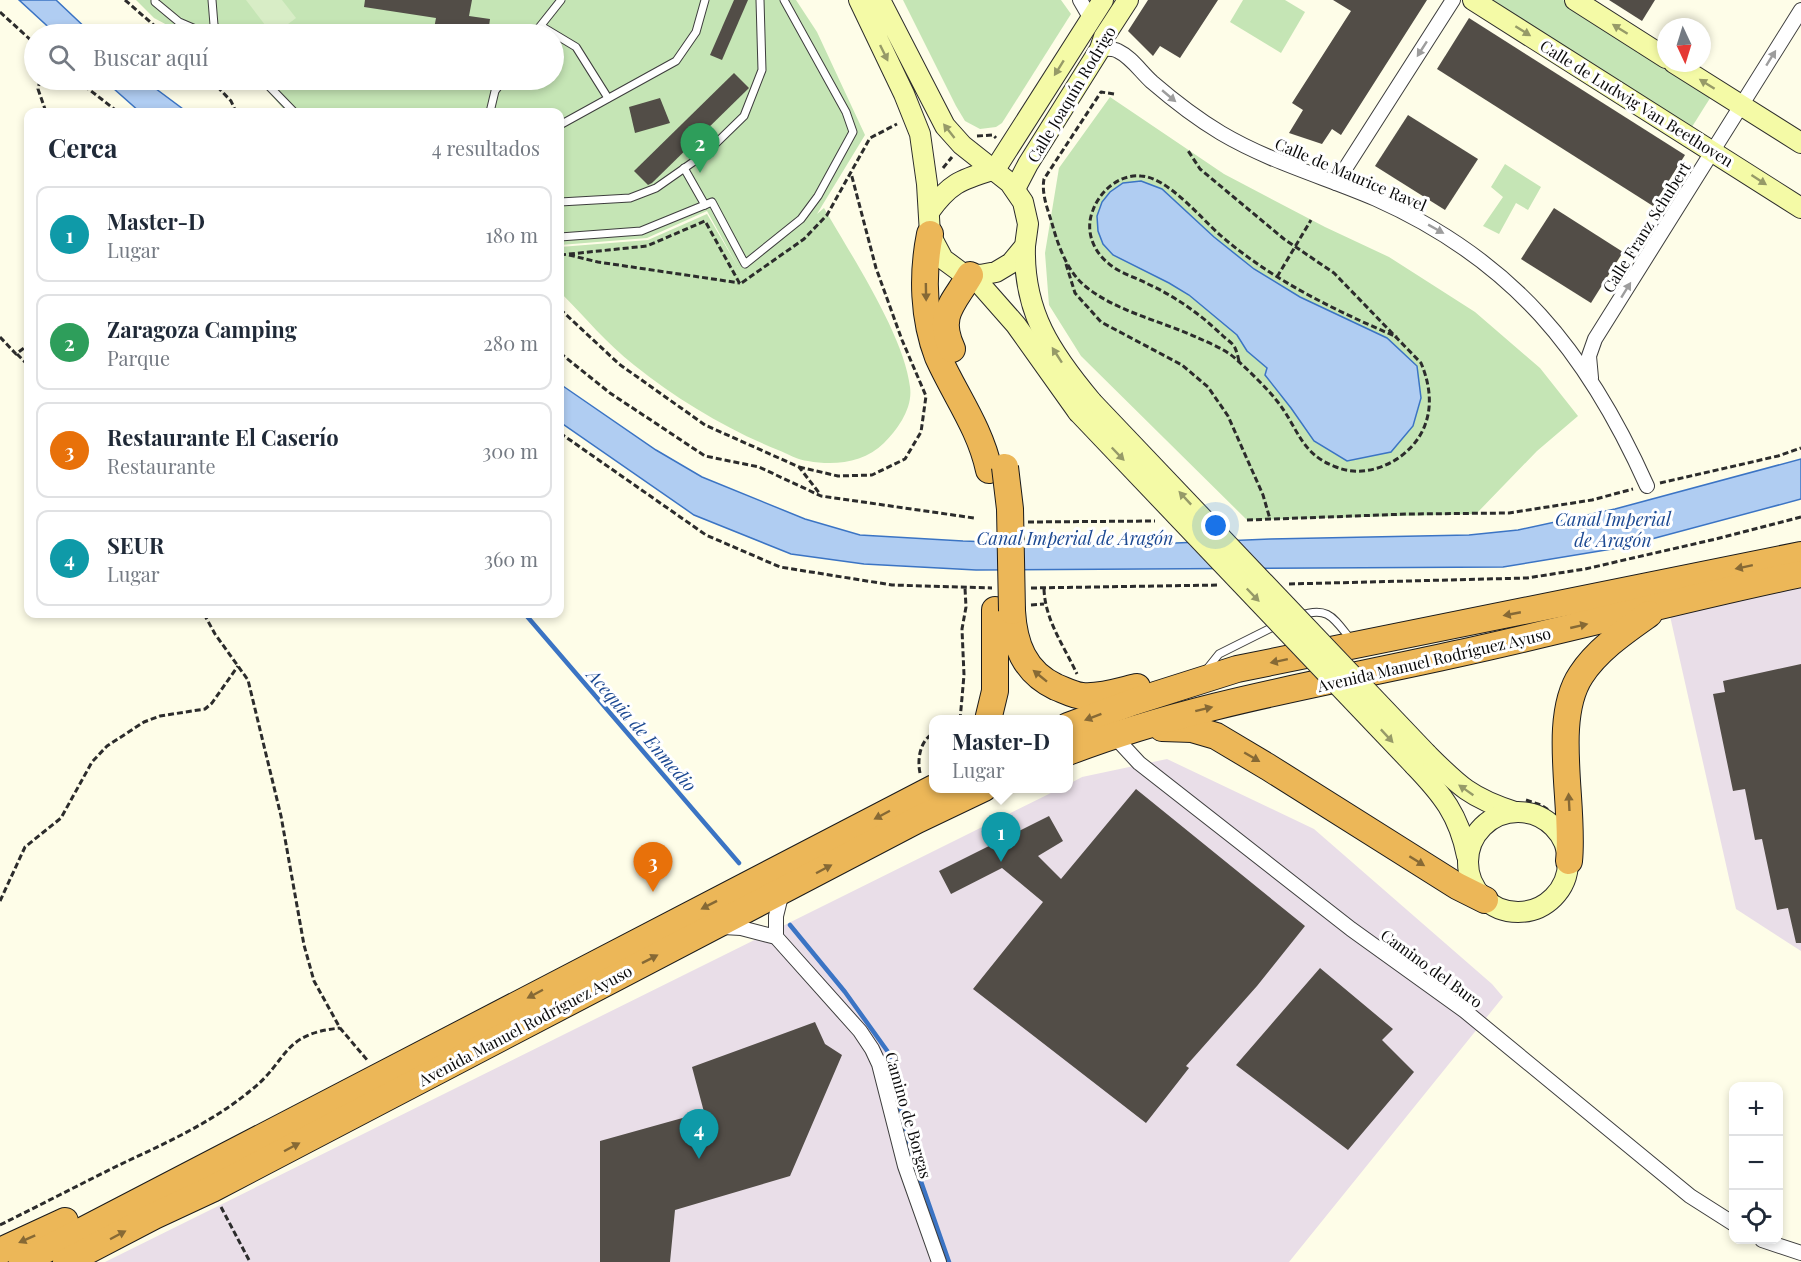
<!DOCTYPE html>
<html lang="es">
<meta charset="utf-8">
<style>
:root{--surface:#fff;--page:#f6f6f7;--text:#1f2937;--muted:#747a83;--line:#e0e1e3;--accent:#b03e2b}
body{margin:0;font-family:"Playfair Display",serif;background:var(--page);color:var(--text)}
.controls{position:absolute;right:18px;bottom:18px;display:grid;overflow:hidden;border-radius:12px;box-shadow:0 3px 9px #0003}
.controls button{width:54px;height:54px;display:grid;place-items:center;padding:0;border:0;border-bottom:2px solid var(--line);background:var(--surface);color:var(--text);font:30px sans-serif}
.compass{position:absolute;left:1657px;top:18px;width:54px;height:54px;border-radius:50%;background:var(--surface);box-shadow:0 3px 9px #0003;rotate:176deg}
.you{position:absolute;left:1216px;top:526px;width:21px;height:21px;margin:-15px;border:4px solid #fff;border-radius:50%;background:#1a73e8;box-shadow:0 0 0 9px #1a73e833}
.badge{display:grid;place-items:center;width:39px;height:39px;border-radius:50%;background:var(--accent);color:#fff;font-size:20px;font-weight:700}
.pin{position:absolute;translate:-50% -50px;filter:drop-shadow(0 2px 3px #0008)}
.pin::after{content:'';position:absolute;top:32px;width:21px;height:18px;background:inherit;clip-path:polygon(0 0,100% 0,50% 100%)}
.popup{position:absolute;left:929px;top:715px;width:144px;height:78px;box-sizing:border-box;display:grid;place-content:center;border-radius:12px;background:var(--surface);filter:drop-shadow(0 2px 4px #0005);font-size:20px;white-space:nowrap;color:var(--muted)}
.popup b{font-size:22px;color:var(--text)}
.popup::after{content:'';position:absolute;left:50%;top:100%;margin-left:-12px;border:12px solid transparent;border-top-color:var(--surface)}
.list{margin:0;padding:0;list-style:none}
h2{display:flex;justify-content:space-between;align-items:center;height:78px;margin:0;padding:0 24px;font-size:26px}
h2 small{font-size:20px;font-weight:400;color:var(--muted)}
.list li{display:grid;grid-template-columns:39px 1fr auto;gap:18px;align-items:center;box-sizing:border-box;height:96px;margin:0 12px 12px;padding:0 12px;border:2px solid var(--line);border-radius:12px}
.list b{display:block;font-size:22px;white-space:nowrap}
.list p{margin:0;font-size:20px;white-space:nowrap;color:var(--muted)}
.list em{font-size:20px;font-style:normal;color:var(--muted)}
.icon{flex:none;width:33px;height:33px;fill:none;stroke:currentColor;stroke-width:2;stroke-linecap:round;stroke-linejoin:round}
.map{position:relative;flex:none;width:1801px;height:1262px;overflow:hidden}
.search{position:absolute;background:var(--surface);box-shadow:0 3px 9px #0003;left:24px;top:24px;width:540px;height:66px;display:flex;align-items:center;gap:15px;box-sizing:border-box;padding:0 21px;border-radius:33px;color:var(--muted);font-size:22px}
.panel{position:absolute;background:var(--surface);box-shadow:0 3px 9px #0003;left:24px;top:108px;width:540px;height:510px;border-radius:12px}
.map>svg:first-child{display:block}
</style>
<div class="map">
<svg width="1801" height="1262" viewBox="0 0 1801 1262">
<rect width="100%" height="100%" fill="#fefde8"/>
<g fill="#e9dee8">
<path d="M1801 585V951L1736 909 1670 616Z"/>
<path d="M1167 759 1314 829 1492 984 1503 997 1289 1262H105L1059 789 1068 788 1069 784 1082 777Z"/>
</g>
<g fill="#c5e5b5">
<path d="M136 0H796L817 32 865 135 817 214 824 208C851 255 904 335 910 387 913 408 898 429 884 443 864 463 834 466 808 461 798 460 788 454 778 450 726 429 678 400 634 365 607 344 584 316 560 292V247L648 240 707 214 738 267 707 211 647 238 560 245V112H286L258 80H554V34H184L154 18Z"/>
<path d="M903 0H1061L1071 14 1002 123 996 127 980 129 965 121 956 106Z"/>
<path d="M1243 0H1285L1305 12 1281 53 1230 22Z"/>
<path d="M1484 0H1563L1712 95 1690 130Z"/>
<path d="M1110 97 1224 174 1325 227 1389 257 1475 312 1540 368 1578 416 1537 451 1476 514 1247 520 1081 356 1049 305 1045 253 1059 168Z"/>
<path d="M1505 164 1541 187 1528 210 1516 203 1499 234 1483 226 1503 197 1491 187Z"/>
</g>
<path fill="#d8edc6" d="M246 0H282L296 18 275 34H272Z"/>
<g fill="#b0cdf2" stroke="#3b74c4" stroke-width="1.5">
<path d="M19 0H56L92 34H56Z"/>
<path d="M104 80H144L187 112H140Z"/>
<path d="M1141 181 1162 189 1214 237 1254 269 1300 297 1387 338 1417 366 1421 398 1413 426 1391 452 1347 461 1314 441 1291 408 1265 375 1267 368 1247 351 1237 335 1189 295 1169 283 1113 255 1103 244 1098 231 1097 216 1102 202 1110 192 1123 183Z"/>
<path d="M560 384 656 450 702 477 805 519 860 535 963 541 1105 546 1270 539 1469 535 1518 530 1615 509 1801 459V499L1618 548 1503 567 976 570 864 564 791 554 694 515 560 422Z"/>
</g>
<g fill="none" stroke-linecap="round" stroke-linejoin="round">
<g stroke="#3b74c4" stroke-width="4.5">
<path d="M525 614 739 863"/>
<path d="M790 925 845 992 888 1052 910 1150 949 1262"/>
</g>
</g>
<g fill="#524d47">
<path d="M365 0H472L469 16 490 19 488 34H433L436 18 364 7Z"/>
<path d="M734 0H748L722 60 710 55Z"/>
<path d="M1148 0H1218L1180 58 1160 46 1153 56 1128 31Z"/>
<path d="M1333 0H1427L1341 135 1332 129 1322 144 1289 133 1303 110 1292 103 1351 11Z"/>
<path d="M1609 0H1655L1642 21Z"/>
<path d="M1469 18 1685 155 1653 206 1437 69Z"/>
<path d="M734 73 749 88 652 183 648 185 634 171Z"/>
<path d="M660 98 670 123 635 133 629 107Z"/>
<path d="M1408 115 1478 159 1445 210 1375 166Z"/>
<path d="M1554 208 1623 252 1591 303 1521 259Z"/>
<path d="M1801 664V943H1796L1788 908 1777 910 1762 839 1755 840 1745 789 1733 791 1713 694 1725 692 1723 681Z"/>
<path d="M1136 789 1305 926 1257 986 1186 1066 1189 1068 1146 1123 973 989 1043 902 1002 868 951 894 939 871 1049 816 1063 841 1038 856 1061 879Z"/>
<path d="M1320 968 1393 1029 1382 1040 1414 1072 1348 1150 1236 1065Z"/>
<path d="M815 1022 825 1044 842 1055 790 1176 675 1210 670 1262H600V1141L704 1112 692 1067Z"/>
</g>
<g fill="none" stroke-linecap="round" stroke-linejoin="round">
<defs>
<g id="lane">
<path d="M155 0V2L179 22 207 34"/>
<path d="M212 0 214 25 221 34"/>
<path d="M541 26 576 47 608 98"/>
<path d="M534 34 561 0"/>
<path d="M263 80 294 112"/>
<path d="M490 112 495 91 503 80"/>
<path d="M560 125 676 61 696 32 705 0"/>
<path d="M684 168 705 205"/>
<path d="M560 202 630 198 656 188 706 153 744 116 762 70 760 0"/>
<path d="M560 237 641 231 712 202 745 264 801 219 818 196 853 132 846 112 784 0"/>
<path d="M1299 616C1329 605 1334 619 1352 641"/>
<path d="M1207 669 1219 654 1277 625"/>
</g>
<g id="street">
<path d="M1080 0 1091 19"/>
<path d="M1100 49C1106 49 1113 48 1118 51 1131 57 1141 72 1152 82 1174 101 1196 118 1221 133 1270 162 1325 177 1376 199 1513 260 1587 352 1647 486"/>
<path d="M1336 183 1453 0"/>
<path d="M1591 378 1589 356 1595 339 1801 10"/>
<path d="M1114 736 1139 763 1351 929 1465 1011 1690 1196 1734 1224"/>
<path d="M723 927 741 928 776 937 860 1031 872 1049 879 1064 905 1166 939 1262"/>
<path d="M776 937V916L782 892"/>
<path d="M1762 1240 1801 1253"/>
</g>
<g id="secondary">
<path d="M859 0 904 94 920 134 927 184 930 234 935 244 943 259 962 273 980 275 996 272 1011 263 1025 246 1028 224 1023 202 1010 183 962 145 945 126 880 0"/>
<path d="M1473 0 1801 208"/>
<path d="M1575 0 1666 58"/>
<path d="M1674 63 1801 143"/>
<path d="M994 171 1103 0"/>
<path d="M1015 189 1028 164 1100 49 1104 37 1128 0"/>
<path d="M929 212C949 184 960 180 992 170"/>
<path d="M1025 246C1023 312 1051 353 1092 402"/>
<path d="M972 275 1016 325 1078 412"/>
<path d="M1427 754C1459 786 1471 798 1515 812"/>
<path d="M1414 765C1442 794 1459 815 1467 856"/>
<circle cx="1518" cy="862" r="50"/>
</g>
<g id="highway">
<path d="M930 234C922 274 923 318 938 357 955 395 980 428 989 470"/>
<path d="M952 349C936 315 954 303 970 275"/>
<path d="M1012 611C1014 644 1024 672 1056 687 1064 690 1073 695 1082 696 1099 698 1120 691 1137 687"/>
<path d="M988 720 995 691V610"/>
<path d="M1068 726 1133 702 1237 669 1801 555"/>
<path d="M1162 728 1192 729 1216 736 1268 767 1457 886 1485 900"/>
<path d="M1068 752C1193 704 1326 683 1456 654 1571 629 1685 598 1801 574"/>
<path d="M1569 861C1575 805 1551 720 1581 675 1597 650 1625 631 1649 614"/>
<path d="M0 1251 65 1221"/>
<path d="M22 1262 934 788"/>
<path d="M66 1262 154 1216 212 1189 917 820 984 788"/>
</g>
</defs>
<use href="#lane" stroke="#3d3d3d" stroke-width="9"/>
<use href="#street" stroke="#3d3d3d" stroke-width="16"/>
<use href="#secondary" stroke="#2c2c2c" stroke-width="22"/>
<use href="#highway" stroke="#1b1b1b" stroke-width="28"/>
<g stroke="#2c2c2c" stroke-width="3" stroke-dasharray="6 3" stroke-linecap="butt">
<path d="M125 0 164 34"/>
<path d="M0 12 34 43"/>
<path d="M40 80 38 89 46 112"/>
<path d="M77 80 118 112"/>
<path d="M211 80 231 101 236 112"/>
<path d="M1114 94 1101 92 1044 179C1041 195 1049 212 1053 227 1059 248 1068 272 1085 286 1115 311 1161 321 1196 337 1209 343 1225 349 1236 359 1250 372 1265 386 1277 401 1298 427 1300 454 1336 467 1370 481 1413 458 1425 425 1433 404 1429 382 1421 363L1334 273 1284 239 1200 169 1187 149"/>
<path d="M977 136 993 135 996 138"/>
<path d="M943 168 952 157"/>
<path d="M560 255 647 246 705 221 740 284 804 239 827 215 870 138 897 124"/>
<path d="M569 255 598 262 740 283"/>
<path d="M1066 264 1075 293 1101 322 1182 365 1208 387 1228 416 1263 495 1270 519"/>
<path d="M1277 277 1311 220"/>
<path d="M560 309 619 364 705 425 799 467 820 494"/>
<path d="M0 337 16 354 28 345"/>
<path d="M560 353 610 393 705 456 759 467 821 496 974 518"/>
<path d="M17 354 28 365"/>
<path d="M1239 361C1238 357 1237 352 1235 348 1233 343 1226 339 1222 335 1200 314 1176 297 1148 284 1135 277 1119 273 1108 263 1092 250 1085 229 1093 210 1100 191 1119 174 1141 176 1167 177 1201 218 1220 235 1272 280 1334 310 1397 337"/>
<path d="M560 433 706 535 780 567 892 585 992 588"/>
<path d="M799 467 838 476 872 475 905 459 921 432 926 396 902 340 876 268 851 173"/>
<path d="M1660 483 1778 456 1801 448"/>
<path d="M1247 520 1407 514 1509 513 1592 500 1633 489"/>
<path d="M1028 522 1155 521"/>
<path d="M1289 584 1527 578 1585 569 1716 539 1801 517"/>
<path d="M1031 588 1220 585"/>
<path d="M1044 589C1045 620 1064 646 1077 674"/>
<path d="M1031 605 1044 604"/>
<path d="M204 614 215 634 248 680 281 816 304 945 314 981 340 1028 368 1061"/>
<path d="M960 720 964 675 962 629 966 607 965 588"/>
<path d="M920 773C917 759 920 740 934 733"/>
<path d="M1526 800 1541 805 1550 811"/>
<path d="M0 901 25 847 61 818 92 762 107 746 144 722 160 716 205 709 212 703 238 666"/>
<path d="M221 1207 250 1262"/>
<path d="M0 1225C40 1205 79 1185 119 1165 164 1144 211 1123 250 1091 289 1061 280 1034 340 1028"/>
</g>
<use href="#lane" stroke="#fff" stroke-width="7"/>
<use href="#street" stroke="#fff" stroke-width="14"/>
<use href="#secondary" stroke="#f4faa6" stroke-width="20"/>
<use href="#highway" stroke="#ecb758" stroke-width="26"/>
<defs>
<g id="secondary-bridge">
<path d="M1092 402 1427 754"/>
<path d="M1078 412 1414 765"/>
</g>
<path id="highway-bridge" d="M1005 467 1010 509 1012 611"/>
</defs>
<use href="#secondary-bridge" stroke="#2c2c2c" stroke-width="22" stroke-linecap="butt"/>
<use href="#highway-bridge" stroke="#1b1b1b" stroke-width="28" stroke-linecap="butt"/>
<use href="#secondary-bridge" stroke="#f4faa6" stroke-width="20"/>
<use href="#highway-bridge" stroke="#ecb758" stroke-width="26"/>
</g>
<defs><path id="oneway-solid" d="M-6-.8H1V-3.2L6.5 0L1 3.2V.8H-6Z" transform="scale(1.5)"/></defs>
<g fill="#969a68">
<use href="#oneway-solid" transform="translate(1620 29) rotate(-148)"/>
<use href="#oneway-solid" transform="translate(1523 31) rotate(32)"/>
<use href="#oneway-solid" transform="translate(884 53) rotate(64)"/>
<use href="#oneway-solid" transform="translate(1059 68) rotate(122)"/>
<use href="#oneway-solid" transform="translate(1707 84) rotate(-148)"/>
<use href="#oneway-solid" transform="translate(949 131) rotate(-128)"/>
<use href="#oneway-solid" transform="translate(1759 180) rotate(33)"/>
<use href="#oneway-solid" transform="translate(1057 355) rotate(-123)"/>
<use href="#oneway-solid" transform="translate(1118 454) rotate(46)"/>
<use href="#oneway-solid" transform="translate(1185 498) rotate(-133)"/>
<use href="#oneway-solid" transform="translate(1253 595) rotate(46)"/>
<use href="#oneway-solid" transform="translate(1387 736) rotate(47)"/>
<use href="#oneway-solid" transform="translate(1466 790) rotate(-145)"/>
</g>
<g fill="#9d9d9d">
<use href="#oneway-solid" transform="translate(1422 49) rotate(123)"/>
<use href="#oneway-solid" transform="translate(1771 58) rotate(-58)"/>
<use href="#oneway-solid" transform="translate(1169 96) rotate(40)"/>
<use href="#oneway-solid" transform="translate(1436 229) rotate(29)"/>
<use href="#oneway-solid" transform="translate(1626 290) rotate(-58)"/>
</g>
<g fill="#866935">
<use href="#oneway-solid" transform="translate(926 292) rotate(89)"/>
<use href="#oneway-solid" transform="translate(1744 567) rotate(168)"/>
<use href="#oneway-solid" transform="translate(1512 614) rotate(169)"/>
<use href="#oneway-solid" transform="translate(1579 626) rotate(-13)"/>
<use href="#oneway-solid" transform="translate(1279 661) rotate(168)"/>
<use href="#oneway-solid" transform="translate(1040 676) rotate(-141)"/>
<use href="#oneway-solid" transform="translate(1204 709) rotate(-14)"/>
<use href="#oneway-solid" transform="translate(1093 717) rotate(159)"/>
<use href="#oneway-solid" transform="translate(1252 757) rotate(30)"/>
<use href="#oneway-solid" transform="translate(1569 802) rotate(-93)"/>
<use href="#oneway-solid" transform="translate(882 815) rotate(152)"/>
<use href="#oneway-solid" transform="translate(1417 861) rotate(32)"/>
<use href="#oneway-solid" transform="translate(824 869) rotate(-28)"/>
<use href="#oneway-solid" transform="translate(709 905) rotate(153)"/>
<use href="#oneway-solid" transform="translate(650 959) rotate(-27)"/>
<use href="#oneway-solid" transform="translate(535 994) rotate(152)"/>
<use href="#oneway-solid" transform="translate(292 1147) rotate(-28)"/>
<use href="#oneway-solid" transform="translate(118 1235) rotate(-28)"/>
<use href="#oneway-solid" transform="translate(27 1239) rotate(156)"/>
</g>
<g text-anchor="middle" dominant-baseline="central" stroke-width="6" stroke-linejoin="round" paint-order="stroke">
<g font-size="16" fill="#0a0a0a" stroke="#fff">
<text transform="translate(1071 94) rotate(-59)">Calle Joaquín Rodrigo</text>
<text transform="translate(1637 103) rotate(32)">Calle de Ludwig Van Beethoven</text>
<text transform="translate(1351 174) rotate(23)">Calle de Maurice Ravel</text>
<text transform="translate(1646 227) rotate(-58)">Calle Franz Schubert</text>
<text transform="translate(1434 659) rotate(-13)">Avenida Manuel Rodríguez Ayuso</text>
<text transform="translate(1432 968) rotate(36)">Camino del Buro</text>
<text transform="translate(525 1025) rotate(-28)">Avenida Manuel Rodríguez Ayuso</text>
<text transform="translate(909 1115) rotate(74)">Camino de Borgas</text>
</g>
<g font-size="18" font-style="italic" fill="#1c4992" stroke="#fff">
<text x="1613" y="519">Canal Imperial<tspan x="1613" dy="21">de Aragón</tspan></text>
<text x="1075" y="538">Canal Imperial de Aragón</text>
<text transform="translate(642 730) rotate(49)">Acequia de Enmedio</text>
</g>
</g>
</svg>
<div class="controls">
<button>+</button>
<button>−</button>
<button><svg class="icon" aria-label="locate" viewBox="0 0 24 24"><circle cx="12" cy="12" r="6"/><path d="M12 2v4M12 18v4M2 12h4M18 12h4"/></svg></button>
</div>
<svg class="compass" viewBox="-18 -18 36 36"><path d="M0-13l5 13h-10z" fill="#e53935"/><path d="M0 13l5-13h-10z" fill="#747a83"/></svg>
<div class="you"></div>
<div class="pin badge" style="left:1001px;top:862px;background:#0f9aa8">1</div>
<div class="popup"><b>Master-D</b>Lugar</div>
<div class="pin badge" style="left:700px;top:173px;background:#2e9e5b">2</div>
<div class="pin badge" style="left:653px;top:892px;background:#e8710a">3</div>
<div class="pin badge" style="left:699px;top:1159px;background:#0f9aa8">4</div>
<div class="search"><svg class="icon" aria-label="search" viewBox="0 0 24 24"><circle cx="10" cy="10" r="6"/><path d="M15 15l6 6"/></svg>Buscar aquí</div>
<section class="panel">
<h2>Cerca<small>4 resultados</small></h2>
<ul class="list">
<li><span class="badge" style="background:#0f9aa8">1</span><div><b>Master-D</b><p>Lugar</p></div><em>180 m</em></li>
<li><span class="badge" style="background:#2e9e5b">2</span><div><b>Zaragoza Camping</b><p>Parque</p></div><em>280 m</em></li>
<li><span class="badge" style="background:#e8710a">3</span><div><b>Restaurante El Caserío</b><p>Restaurante</p></div><em>300 m</em></li>
<li><span class="badge" style="background:#0f9aa8">4</span><div><b>SEUR</b><p>Lugar</p></div><em>360 m</em></li>
</ul>
</section>
</div>
